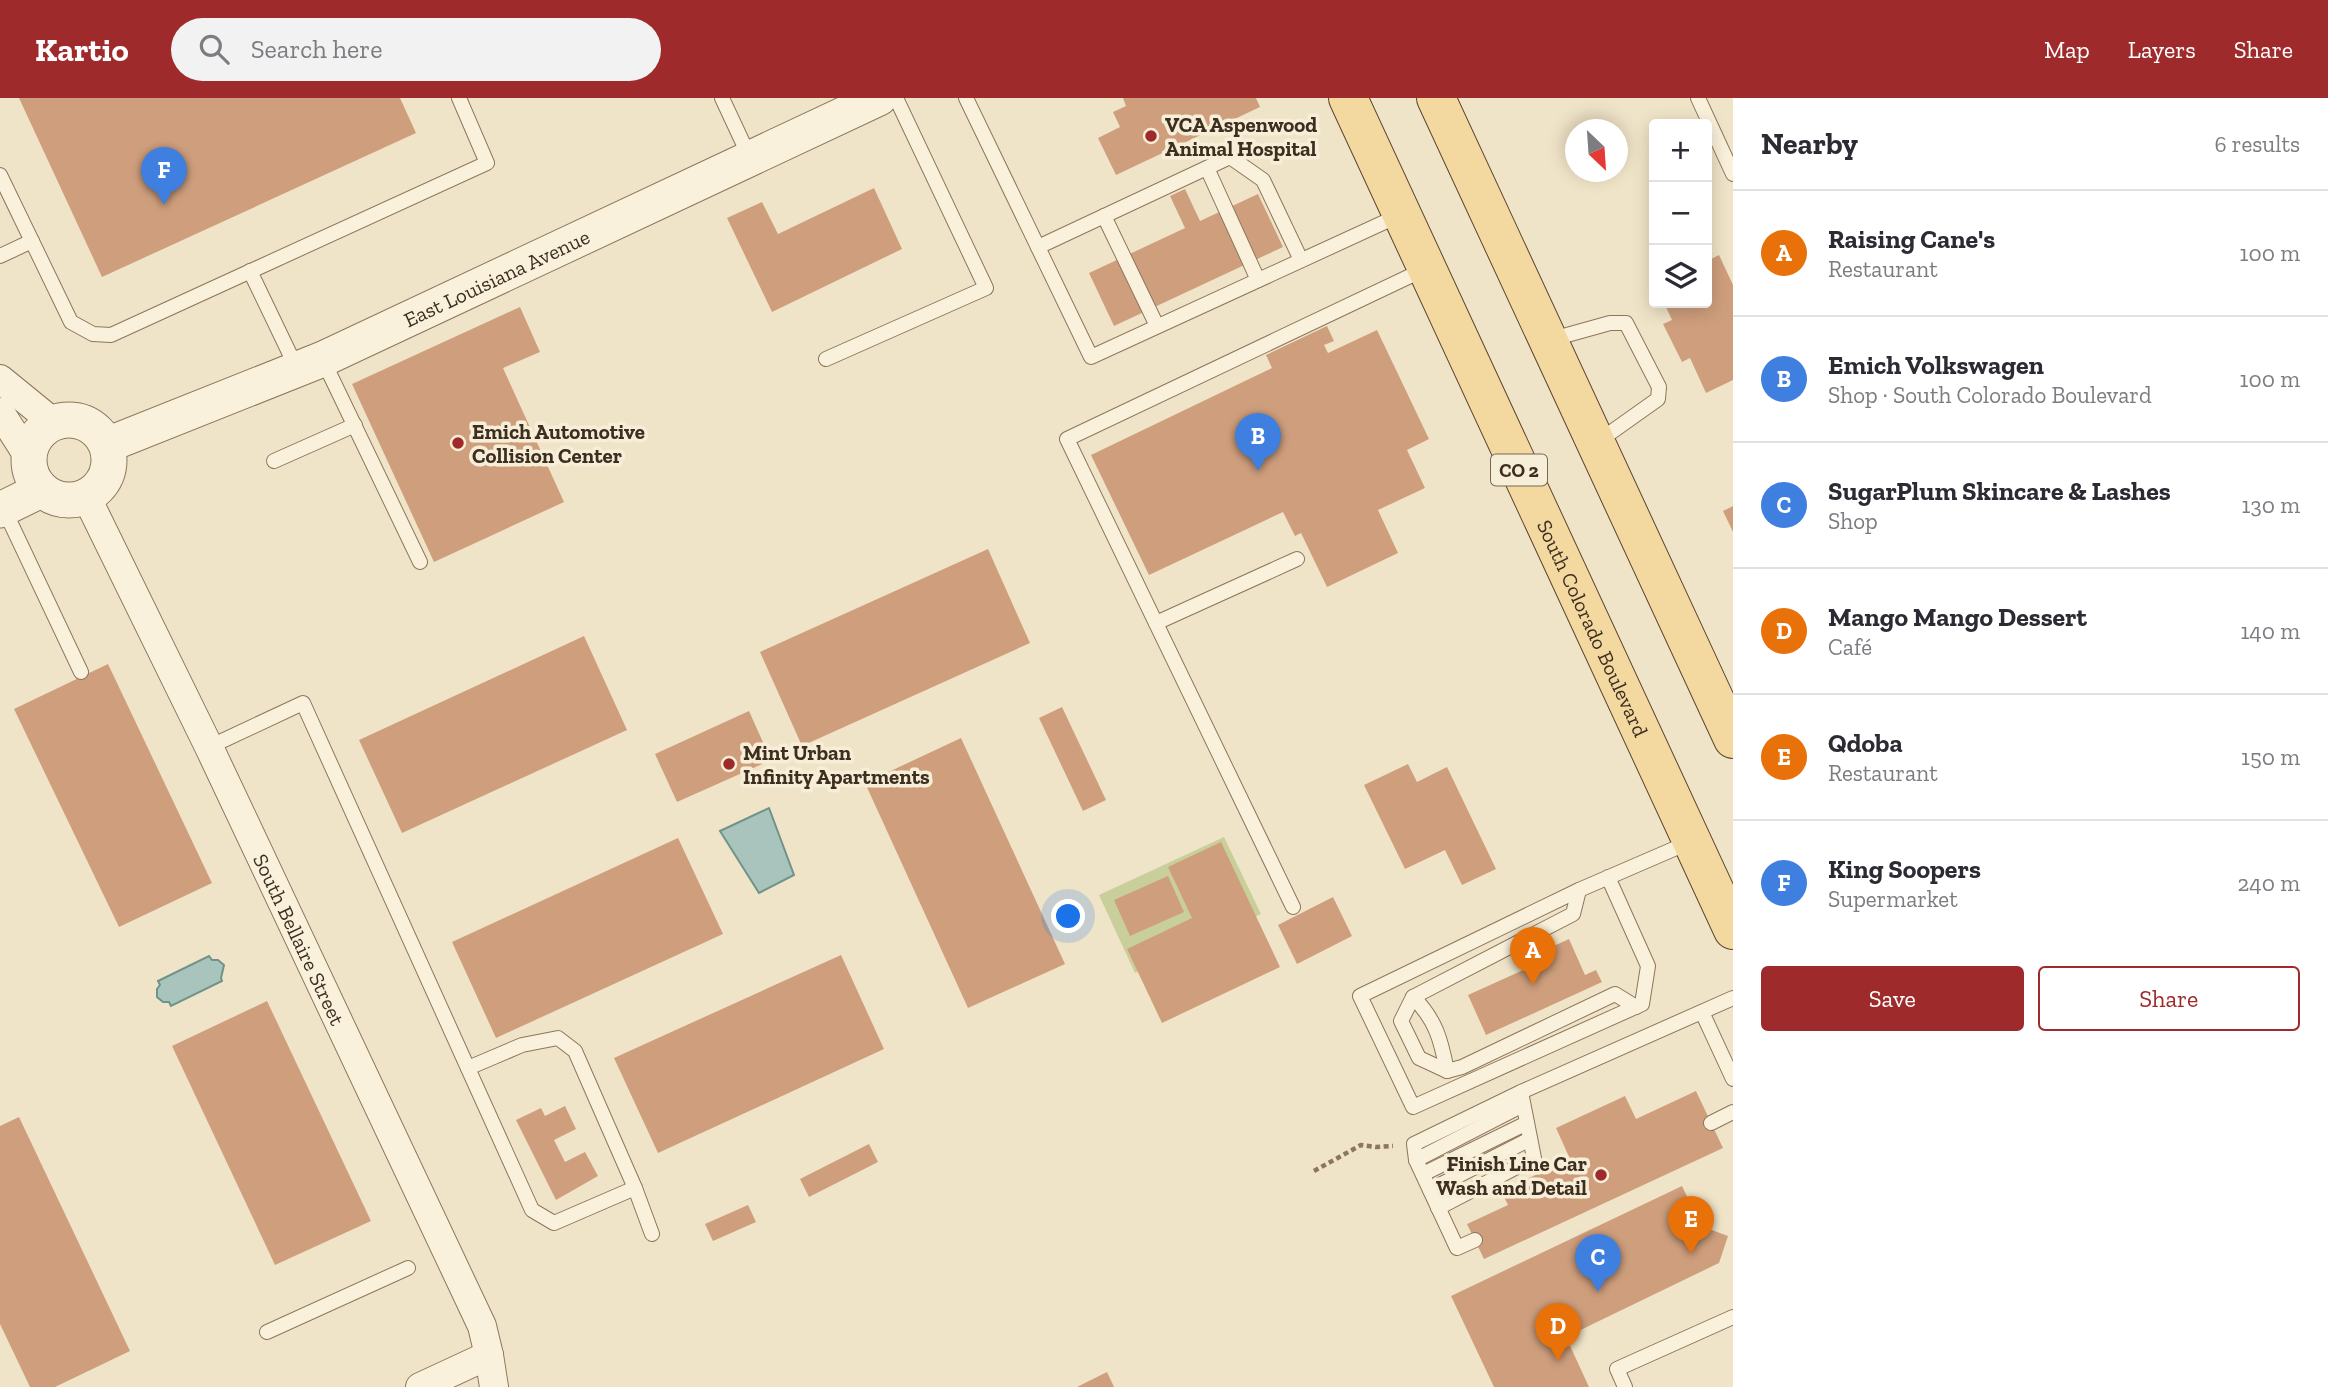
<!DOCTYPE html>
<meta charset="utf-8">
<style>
:root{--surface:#fff;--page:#f2f2f3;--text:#2b2b33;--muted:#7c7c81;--line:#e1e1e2;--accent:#9e2a2b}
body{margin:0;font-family:"Zilla Slab",serif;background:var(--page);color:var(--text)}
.controls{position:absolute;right:21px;top:21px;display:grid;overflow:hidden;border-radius:7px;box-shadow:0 4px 18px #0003}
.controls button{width:63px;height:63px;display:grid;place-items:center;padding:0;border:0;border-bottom:2px solid var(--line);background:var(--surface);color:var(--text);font:35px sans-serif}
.compass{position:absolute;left:1565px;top:21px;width:63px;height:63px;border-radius:50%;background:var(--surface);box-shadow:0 4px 18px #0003;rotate:155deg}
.you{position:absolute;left:1069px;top:819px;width:24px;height:24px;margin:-18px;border:5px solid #fff;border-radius:50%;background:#1a73e8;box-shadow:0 0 0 10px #1a73e833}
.badge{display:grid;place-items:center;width:46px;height:46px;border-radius:50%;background:var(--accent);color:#fff;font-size:23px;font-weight:700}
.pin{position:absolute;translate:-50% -58px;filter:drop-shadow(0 2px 4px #0008)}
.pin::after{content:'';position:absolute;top:37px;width:24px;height:21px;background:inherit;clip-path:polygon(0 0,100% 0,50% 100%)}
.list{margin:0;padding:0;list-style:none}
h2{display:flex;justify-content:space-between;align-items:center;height:91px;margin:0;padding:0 28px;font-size:30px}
h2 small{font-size:23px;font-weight:400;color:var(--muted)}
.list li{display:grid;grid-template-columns:46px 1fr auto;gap:21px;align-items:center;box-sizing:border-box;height:126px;padding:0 28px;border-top:2px solid var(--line)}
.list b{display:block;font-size:26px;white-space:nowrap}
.list p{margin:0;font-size:23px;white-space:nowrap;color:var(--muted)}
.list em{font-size:23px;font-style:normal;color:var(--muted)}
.actions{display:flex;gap:14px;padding:21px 28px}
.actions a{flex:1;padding:16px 0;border:2px solid var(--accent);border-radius:7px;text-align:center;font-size:24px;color:var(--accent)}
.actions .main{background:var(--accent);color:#fff}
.icon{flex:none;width:38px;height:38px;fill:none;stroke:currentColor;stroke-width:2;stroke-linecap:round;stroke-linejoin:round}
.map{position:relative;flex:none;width:1733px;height:1289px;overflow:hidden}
header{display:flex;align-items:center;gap:42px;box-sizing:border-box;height:98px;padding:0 35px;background:var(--accent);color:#fff}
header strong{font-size:33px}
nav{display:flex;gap:38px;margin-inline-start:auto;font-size:24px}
.search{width:490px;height:63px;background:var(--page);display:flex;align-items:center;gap:18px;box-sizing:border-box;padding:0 24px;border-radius:38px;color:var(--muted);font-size:26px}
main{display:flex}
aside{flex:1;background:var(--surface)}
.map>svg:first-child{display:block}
</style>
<header>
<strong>Kartio</strong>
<div class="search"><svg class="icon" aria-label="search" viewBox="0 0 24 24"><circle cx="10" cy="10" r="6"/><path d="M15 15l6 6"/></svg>Search here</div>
<nav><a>Map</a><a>Layers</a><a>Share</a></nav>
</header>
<main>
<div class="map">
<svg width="1733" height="1289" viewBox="0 0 1733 1289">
<rect width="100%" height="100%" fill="#f0e4c8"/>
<path fill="#c9cf9b" d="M1224 739 1261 816 1135 875 1099 797Z"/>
<g fill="#a9c4bc" stroke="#6f938a" stroke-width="2">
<path d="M769 710 794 777 759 795 720 733Z"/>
<path d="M209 858 212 862H218L224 867 221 880 222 883 171 908 169 904H163L157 899V891L160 887 158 883Z"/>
</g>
<g fill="#cf9f7d">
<path d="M19 0H400L416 35 102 179Z"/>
<path d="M1123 0H1256L1260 9 1116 77 1098 40 1120 29 1113 14 1126 8Z"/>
<path d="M874 90 902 151 772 214 727 120 762 104 778 136Z"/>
<path d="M1185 91 1200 123 1258 96 1283 149 1114 228 1089 175 1185 130 1170 98Z"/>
<path d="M1719 157 1733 187V282L1706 295 1690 260 1682 264 1663 226 1672 222 1664 205H1707V163Z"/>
<path d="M520 209 540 254 503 270 564 404 434 464 352 286Z"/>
<path d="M1327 228 1334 243 1324 247 1328 255 1377 232 1429 341 1407 352 1425 390 1378 412 1398 455 1327 489 1301 435 1295 438 1283 414 1149 477 1091 357 1272 270 1266 257Z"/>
<path d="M1733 408V434L1723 413Z"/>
<path d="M988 451 1030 545 802 648 760 554Z"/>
<path d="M584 538 627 632 402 735 359 642Z"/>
<path d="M108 566 212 785 119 829 14 611Z"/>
<path d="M1062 609 1106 702 1083 713 1039 620Z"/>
<path d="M749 613 771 662 677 704 655 656Z"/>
<path d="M961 640 1065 866 968 910 865 685Z"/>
<path d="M1408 666 1417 684 1447 669 1496 771 1462 787 1445 752 1405 771 1364 687Z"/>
<path d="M678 740 723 836 496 940 452 844Z"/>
<path d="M1221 744 1280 869 1162 925 1127 851 1192 820 1168 769Z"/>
<path d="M1168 778 1184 814 1130 838 1114 802Z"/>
<path d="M1333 799 1352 838 1297 866 1278 827Z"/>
<path d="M1569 841 1585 877 1596 872 1602 884 1486 937 1468 897 1534 867 1530 859Z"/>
<path d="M841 857 884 951 658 1055 614 960Z"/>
<path d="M267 903 371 1123 275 1167 172 948Z"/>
<path d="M1696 993 1723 1050 1484 1161 1467 1126 1508 1107 1501 1093 1570 1061 1556 1030 1625 998 1636 1021Z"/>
<path d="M565 1008 576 1031 554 1042 565 1064 585 1054 598 1078 556 1102 516 1022 541 1010 545 1018Z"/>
<path d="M19 1019 130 1253 55 1289H30L0 1226V1028Z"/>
<path d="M869 1046 878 1064 809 1099 800 1081Z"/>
<path d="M1682 1088 1701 1128 1728 1138 1719 1165 1566 1239 1589 1289H1494L1451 1198Z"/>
<path d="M748 1107 756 1124 713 1143 705 1126Z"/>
<path d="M1107 1274 1114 1289H1077Z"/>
</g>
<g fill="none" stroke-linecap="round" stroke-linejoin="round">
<defs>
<g id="service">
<path d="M722 0 750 60"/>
<path d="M966 0 1091 259 1400 117"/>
<path d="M1698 0 1733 76"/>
<path d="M1207 70 1258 182"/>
<path d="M0 77 71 224 93 236 111 237 487 65 459 0"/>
<path d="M1104 118 1157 228"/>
<path d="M1038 149 1230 59 1263 82 1301 162"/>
<path d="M0 158 32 143"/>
<path d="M250 173 297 271"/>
<path d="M1549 242 1610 225H1626L1659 289 1658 301 1596 345"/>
<path d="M826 261 986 190 896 0"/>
<path d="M323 262 420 464"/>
<path d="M274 363 355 327"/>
<path d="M4 411 81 574"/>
<path d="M1156 525 1297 461"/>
<path d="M209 649 303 605 532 1112 554 1125 635 1090 652 1136"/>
<path d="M1608 779 1648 868 1642 906 1413 1009 1360 898 1579 792 1690 744"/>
<path d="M1579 792 1573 816 1413 899 1401 923 1419 960 1447 973 1462 969 1615 896 1636 909"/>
<path d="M1293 809 1067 341 1425 171"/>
<path d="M1413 899C1436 922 1441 942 1447 973"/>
<path d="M1702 914 1733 981"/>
<path d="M468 970 522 947 558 940 575 953 635 1090"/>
<path d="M1711 1025 1733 1014"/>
<path d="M1416 1062 1523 1007"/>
<path d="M1423 1076 1527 1025"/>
<path d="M1430 1092 1530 1041"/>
<path d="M1438 1110 1534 1060 1521 994"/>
<path d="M1475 1142 1457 1150 1416 1062 1414 1046 1521 994 1733 900"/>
<path d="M267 1234 408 1170"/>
<path d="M1625 1289 1617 1271 1733 1219"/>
</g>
<g id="minor">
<path d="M0 281 54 325"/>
<path d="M0 314 28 358"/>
<path id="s1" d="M86 398 209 649 482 1228 489 1257 494 1289"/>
<path d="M420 1289 489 1257"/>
</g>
<g id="tertiary">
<circle cx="69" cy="362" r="40"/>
<path id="s2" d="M107 347 323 261 879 0"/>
<path d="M0 412 41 392"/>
</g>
<g id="primary">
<path id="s3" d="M1348 0 1733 832"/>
<path d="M1436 0 1733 641"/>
</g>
</defs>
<use href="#service" stroke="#8d765c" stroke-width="16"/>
<use href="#minor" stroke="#8d765c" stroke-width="30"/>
<use href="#tertiary" stroke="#8d765c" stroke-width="37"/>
<use href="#primary" stroke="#5b4430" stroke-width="40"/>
<path stroke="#8d765c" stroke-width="4.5" stroke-dasharray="5 3.5" stroke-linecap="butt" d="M1314 1073 1361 1047 1376 1049 1393 1048"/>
<use href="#service" stroke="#faf1dc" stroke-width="14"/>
<use href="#minor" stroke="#faf1dc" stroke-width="28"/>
<use href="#tertiary" stroke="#faf1dc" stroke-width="35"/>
<use href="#primary" stroke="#f3d9a0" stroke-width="38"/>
</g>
<g fill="#9e2a2b" stroke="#f7eed8" stroke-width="2.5">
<circle cx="1151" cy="38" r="7"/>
<circle cx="458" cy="345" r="7"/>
<circle cx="729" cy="666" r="7"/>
<circle cx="1601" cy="1077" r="7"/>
</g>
<g text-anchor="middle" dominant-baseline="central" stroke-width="7" stroke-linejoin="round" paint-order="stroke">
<rect fill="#f7eed8" stroke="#756857" stroke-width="2" x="1491" y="356.5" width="56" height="31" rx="5"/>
<g font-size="19" font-weight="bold" fill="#3d2e20">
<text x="1519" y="372">CO 2</text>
</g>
<g font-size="21" font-weight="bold" fill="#3d2e20" stroke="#f7eed8" text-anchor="start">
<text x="1165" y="26">VCA Aspenwood<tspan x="1165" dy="24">Animal Hospital</tspan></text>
<text x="472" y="333">Emich Automotive<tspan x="472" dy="24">Collision Center</tspan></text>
<text x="743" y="654">Mint Urban<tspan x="743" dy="24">Infinity Apartments</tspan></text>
<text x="1587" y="1065" text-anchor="end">Finish Line Car<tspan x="1587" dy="24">Wash and Detail</tspan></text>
</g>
<g font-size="21" fill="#3d2e20" stroke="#f7eed8">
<text stroke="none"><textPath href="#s2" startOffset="424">East Louisiana Avenue</textPath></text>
<text stroke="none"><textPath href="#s3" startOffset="584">South Colorado Boulevard</textPath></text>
<text stroke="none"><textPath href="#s1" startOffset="492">South Bellaire Street</textPath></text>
</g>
</g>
</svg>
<div class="controls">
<button>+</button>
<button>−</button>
<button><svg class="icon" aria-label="layers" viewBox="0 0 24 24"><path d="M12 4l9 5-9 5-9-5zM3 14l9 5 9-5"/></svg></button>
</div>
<svg class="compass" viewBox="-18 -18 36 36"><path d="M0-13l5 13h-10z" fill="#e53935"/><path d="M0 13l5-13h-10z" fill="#7c7c81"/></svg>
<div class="you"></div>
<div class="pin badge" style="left:1533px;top:887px;background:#e8710a">A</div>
<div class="pin badge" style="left:1258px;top:373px;background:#3f7fe0">B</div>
<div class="pin badge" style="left:1598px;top:1194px;background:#3f7fe0">C</div>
<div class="pin badge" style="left:1558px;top:1263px;background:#e8710a">D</div>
<div class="pin badge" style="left:1691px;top:1156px;background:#e8710a">E</div>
<div class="pin badge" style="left:164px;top:107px;background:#3f7fe0">F</div>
</div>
<aside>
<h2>Nearby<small>6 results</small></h2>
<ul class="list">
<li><span class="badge" style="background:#e8710a">A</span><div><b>Raising Cane's</b><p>Restaurant</p></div><em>100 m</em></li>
<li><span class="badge" style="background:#3f7fe0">B</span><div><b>Emich Volkswagen</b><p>Shop · South Colorado Boulevard</p></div><em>100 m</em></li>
<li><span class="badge" style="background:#3f7fe0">C</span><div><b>SugarPlum Skincare &amp; Lashes</b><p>Shop</p></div><em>130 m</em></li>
<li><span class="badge" style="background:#e8710a">D</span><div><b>Mango Mango Dessert</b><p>Café</p></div><em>140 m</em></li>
<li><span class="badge" style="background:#e8710a">E</span><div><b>Qdoba</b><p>Restaurant</p></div><em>150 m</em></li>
<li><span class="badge" style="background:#3f7fe0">F</span><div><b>King Soopers</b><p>Supermarket</p></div><em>240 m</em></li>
</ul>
<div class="actions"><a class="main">Save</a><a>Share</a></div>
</aside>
</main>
